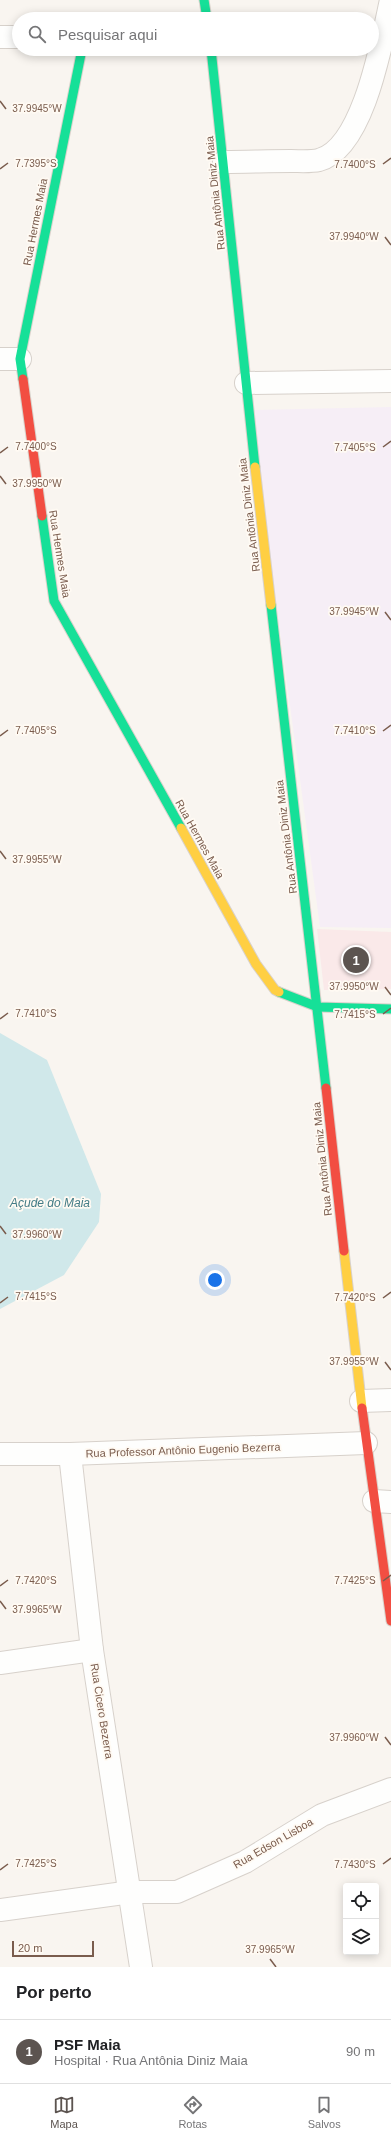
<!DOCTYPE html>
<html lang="pt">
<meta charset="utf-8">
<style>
:root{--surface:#fff;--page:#f6f6f6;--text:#202124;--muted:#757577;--line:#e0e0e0;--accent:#5c5450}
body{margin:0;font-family:Arial,sans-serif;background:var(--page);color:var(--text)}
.controls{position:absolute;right:12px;bottom:12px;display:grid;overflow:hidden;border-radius:4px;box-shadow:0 2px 10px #0003}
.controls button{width:36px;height:36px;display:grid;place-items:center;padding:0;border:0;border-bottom:1px solid var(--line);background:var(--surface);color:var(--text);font:20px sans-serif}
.scale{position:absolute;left:12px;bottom:10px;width:82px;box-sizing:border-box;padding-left:4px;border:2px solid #7a5c4d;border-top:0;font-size:11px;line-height:14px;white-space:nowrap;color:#7a5c4d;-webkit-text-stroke:3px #fffaf3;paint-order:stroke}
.you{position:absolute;left:215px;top:1280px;width:14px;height:14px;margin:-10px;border:3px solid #fff;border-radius:50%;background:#1a73e8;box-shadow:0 0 0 6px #1a73e833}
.badge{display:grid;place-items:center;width:26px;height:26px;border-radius:50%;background:var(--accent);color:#fff;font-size:13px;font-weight:700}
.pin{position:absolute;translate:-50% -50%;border:2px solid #fff;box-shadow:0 1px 4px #0006}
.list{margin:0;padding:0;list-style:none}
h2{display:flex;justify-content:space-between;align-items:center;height:52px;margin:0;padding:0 16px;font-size:17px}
h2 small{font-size:13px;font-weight:400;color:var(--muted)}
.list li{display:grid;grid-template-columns:26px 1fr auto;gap:12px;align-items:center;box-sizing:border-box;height:64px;padding:0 16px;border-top:1px solid var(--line)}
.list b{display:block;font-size:15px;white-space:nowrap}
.list p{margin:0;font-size:13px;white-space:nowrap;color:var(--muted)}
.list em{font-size:13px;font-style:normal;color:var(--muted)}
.icon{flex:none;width:22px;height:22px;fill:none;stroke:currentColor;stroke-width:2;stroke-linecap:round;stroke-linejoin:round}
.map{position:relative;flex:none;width:391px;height:1967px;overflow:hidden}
.search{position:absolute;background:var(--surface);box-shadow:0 2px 10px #0003;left:12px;right:12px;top:12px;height:44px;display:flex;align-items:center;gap:10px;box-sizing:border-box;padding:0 14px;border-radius:22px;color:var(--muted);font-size:15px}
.sheet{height:116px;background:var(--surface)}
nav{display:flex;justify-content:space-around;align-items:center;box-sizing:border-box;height:56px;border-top:1px solid var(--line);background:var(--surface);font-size:11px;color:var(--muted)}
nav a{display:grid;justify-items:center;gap:2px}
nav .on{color:var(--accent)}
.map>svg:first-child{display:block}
</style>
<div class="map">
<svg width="391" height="1967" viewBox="0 0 391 1967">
<rect width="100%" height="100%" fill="#f9f5f0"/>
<path fill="#f6eef6" d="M391 407V928L320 927 250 410Z"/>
<path fill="#fae9e9" d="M317 929 391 932V989L324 990Z"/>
<path fill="#d0e8ea" d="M0 1033 47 1060 101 1194 99 1222 64 1275 0 1309Z"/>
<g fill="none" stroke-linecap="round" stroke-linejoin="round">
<defs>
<g id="street">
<path d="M0 37H19"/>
<path d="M224 162C247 162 269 161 291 161 300 161 310 162 319 160 364 148 382 40 391 0"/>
<path d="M0 359H20"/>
<path d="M246 383 391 381"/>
<path d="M361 1401 391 1400"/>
<path d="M0 1454H70L366 1443"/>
<path d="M70 1454 92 1650 141 1967"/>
<path d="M374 1501 391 1502"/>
<path d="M0 1663 92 1650"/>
<path d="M0 1910 131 1892H177L245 1862 322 1815 391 1789"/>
</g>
<g id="fast">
<path d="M204 0 207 19"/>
<path d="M211 49 255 467"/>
<path d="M23 379 20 359 82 49"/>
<path d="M42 516 54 601 181 828"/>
<path d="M271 605 326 1088"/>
<path d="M279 992 318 1007 391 1009"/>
</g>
<g id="slow">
<path d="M255 467 271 605"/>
<path d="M181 828 256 964 275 990 279 992"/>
<path d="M344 1251 362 1408"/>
</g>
<g id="jam">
<path d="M23 379 42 516"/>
<path d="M326 1088 344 1251"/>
<path d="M362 1408 391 1621"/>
</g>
</defs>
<use href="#street" stroke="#d7d1cb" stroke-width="24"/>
<use href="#fast" stroke="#d9d2cb" stroke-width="11"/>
<use href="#slow" stroke="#d9d2cb" stroke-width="11"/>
<use href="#jam" stroke="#d9d2cb" stroke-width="11"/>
<use href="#street" stroke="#fefefd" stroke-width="22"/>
<use href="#fast" stroke="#16e098" stroke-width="9"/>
<use href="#slow" stroke="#ffcf43" stroke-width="9"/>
<use href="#jam" stroke="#f24e42" stroke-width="9"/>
</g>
<path fill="none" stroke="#7a5c4d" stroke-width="1.5" d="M0 101 6 109M383 164 391 158M0 169 8 163M385 237 391 245M383 447 391 441M0 453 8 447M0 476 6 484M385 612 391 620M383 731 391 725M0 736 8 730M0 851 6 859M385 987 391 995M383 1014 391 1008M0 1019 8 1013M0 1226 6 1234M383 1298 391 1292M0 1303 8 1297M385 1362 391 1370M383 1581 391 1575M0 1586 8 1580M0 1601 6 1609M385 1737 391 1745M383 1864 391 1858M0 1870 8 1864M270 1959 276 1967"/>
<g text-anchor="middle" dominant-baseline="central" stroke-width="3.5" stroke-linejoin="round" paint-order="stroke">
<g font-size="11" fill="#7a5c4d" stroke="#fffaf3">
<text transform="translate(215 193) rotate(-96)">Rua Antônia Diniz Maia</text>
<text transform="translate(35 222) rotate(-79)">Rua Hermes Maia</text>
<text transform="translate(249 515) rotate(-97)">Rua Antônia Diniz Maia</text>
<text transform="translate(60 554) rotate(81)">Rua Hermes Maia</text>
<text transform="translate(286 837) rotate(-97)">Rua Antônia Diniz Maia</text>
<text transform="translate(200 839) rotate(61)">Rua Hermes Maia</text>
<text transform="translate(322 1159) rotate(-96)">Rua Antônia Diniz Maia</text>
<text transform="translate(183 1450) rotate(-2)">Rua Professor Antônio Eugenio Bezerra</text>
<text transform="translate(102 1711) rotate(81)">Rua Cicero Bezerra</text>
<text transform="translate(273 1843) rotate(-30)">Rua Edson Lisboa</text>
</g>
<g font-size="12" font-style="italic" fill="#437c86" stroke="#fffaf3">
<text x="50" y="1203">Açude do Maia</text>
</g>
</g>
<g font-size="10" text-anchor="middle" fill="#7a5c4d" stroke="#fffaf3" stroke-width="3.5" stroke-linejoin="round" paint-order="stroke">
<text x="37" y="112">37.9945°W</text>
<text x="36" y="167">7.7395°S</text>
<text x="355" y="168">7.7400°S</text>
<text x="354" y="240">37.9940°W</text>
<text x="36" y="450">7.7400°S</text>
<text x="355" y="451">7.7405°S</text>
<text x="37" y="487">37.9950°W</text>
<text x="354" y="615">37.9945°W</text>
<text x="36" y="734">7.7405°S</text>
<text x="355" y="734">7.7410°S</text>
<text x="37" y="863">37.9955°W</text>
<text x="354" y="990">37.9950°W</text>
<text x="36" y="1017">7.7410°S</text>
<text x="355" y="1018">7.7415°S</text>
<text x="37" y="1238">37.9960°W</text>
<text x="36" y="1300">7.7415°S</text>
<text x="355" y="1301">7.7420°S</text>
<text x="354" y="1365">37.9955°W</text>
<text x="36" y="1584">7.7420°S</text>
<text x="355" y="1584">7.7425°S</text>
<text x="37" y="1613">37.9965°W</text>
<text x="354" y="1741">37.9960°W</text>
<text x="36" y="1867">7.7425°S</text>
<text x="355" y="1868">7.7430°S</text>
<text x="270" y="1953">37.9965°W</text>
</g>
</svg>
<div class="controls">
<button><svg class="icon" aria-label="locate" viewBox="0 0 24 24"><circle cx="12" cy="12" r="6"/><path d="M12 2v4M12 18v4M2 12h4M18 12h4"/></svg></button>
<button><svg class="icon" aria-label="layers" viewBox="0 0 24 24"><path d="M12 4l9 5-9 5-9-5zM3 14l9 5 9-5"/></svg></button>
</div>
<div class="scale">20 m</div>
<div class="you"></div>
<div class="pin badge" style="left:356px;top:960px">1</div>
<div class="search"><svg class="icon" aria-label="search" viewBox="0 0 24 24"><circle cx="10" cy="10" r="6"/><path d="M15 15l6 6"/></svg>Pesquisar aqui</div>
</div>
<section class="sheet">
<h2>Por perto<small></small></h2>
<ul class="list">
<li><span class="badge">1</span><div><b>PSF Maia</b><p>Hospital · Rua Antônia Diniz Maia</p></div><em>90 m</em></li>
</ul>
</section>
<nav>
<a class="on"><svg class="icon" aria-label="map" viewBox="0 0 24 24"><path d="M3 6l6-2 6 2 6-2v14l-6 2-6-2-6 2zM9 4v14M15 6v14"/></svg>Mapa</a>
<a><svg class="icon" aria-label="directions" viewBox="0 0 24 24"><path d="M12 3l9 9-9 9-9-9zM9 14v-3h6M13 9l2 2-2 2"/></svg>Rotas</a>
<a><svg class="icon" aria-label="saved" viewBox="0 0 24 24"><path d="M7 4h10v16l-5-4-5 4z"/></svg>Salvos</a>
</nav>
